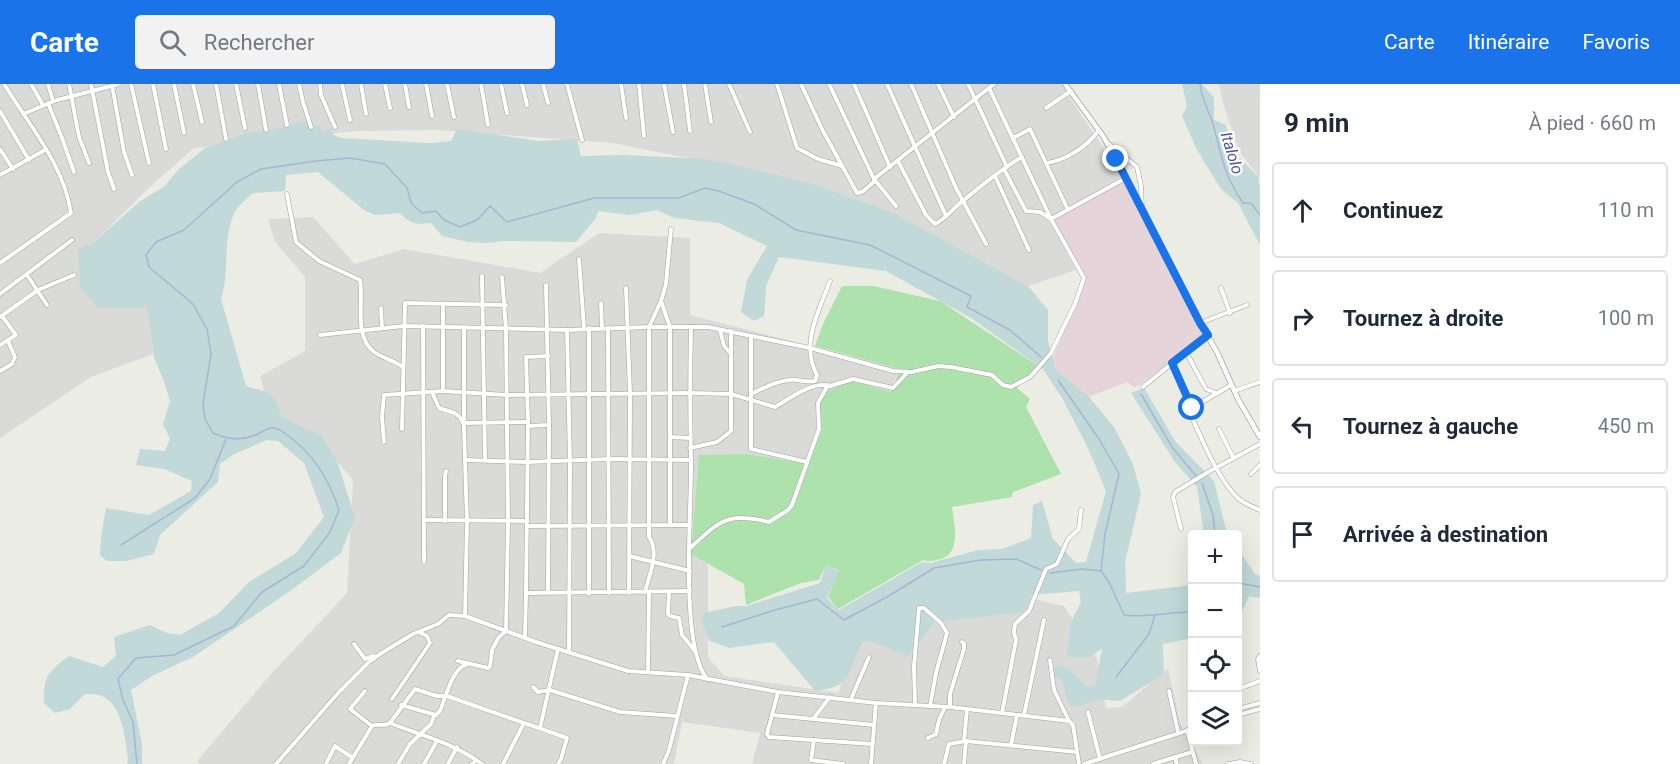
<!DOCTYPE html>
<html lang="fr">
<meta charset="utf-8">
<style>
:root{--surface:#fff;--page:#f2f2f3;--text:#1f2937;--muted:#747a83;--line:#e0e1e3;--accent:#1a73e8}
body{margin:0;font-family:Roboto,sans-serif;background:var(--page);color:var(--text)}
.controls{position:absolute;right:18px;bottom:18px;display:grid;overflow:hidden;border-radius:6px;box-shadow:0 6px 24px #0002}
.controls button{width:54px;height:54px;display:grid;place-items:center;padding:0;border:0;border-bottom:2px solid var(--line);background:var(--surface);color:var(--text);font:30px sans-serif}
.stop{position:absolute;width:18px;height:18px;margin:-14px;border:4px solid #1a73e8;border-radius:50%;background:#fff}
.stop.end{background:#1a73e8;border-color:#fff;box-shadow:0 2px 6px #0008}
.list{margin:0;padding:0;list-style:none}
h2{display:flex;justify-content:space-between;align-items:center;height:78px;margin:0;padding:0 24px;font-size:26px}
h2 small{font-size:20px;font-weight:400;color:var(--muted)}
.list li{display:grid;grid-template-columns:39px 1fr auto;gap:18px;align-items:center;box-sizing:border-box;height:96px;margin:0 12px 12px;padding:0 12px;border:2px solid var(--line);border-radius:6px}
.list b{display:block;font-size:22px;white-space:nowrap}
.list em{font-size:20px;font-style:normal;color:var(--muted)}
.icon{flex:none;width:33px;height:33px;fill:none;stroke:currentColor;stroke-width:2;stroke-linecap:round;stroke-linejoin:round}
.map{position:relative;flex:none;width:1260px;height:680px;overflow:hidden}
header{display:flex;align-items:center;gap:36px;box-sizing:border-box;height:84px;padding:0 30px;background:var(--accent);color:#fff}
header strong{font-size:28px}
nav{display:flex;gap:33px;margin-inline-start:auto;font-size:21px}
.search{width:420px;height:54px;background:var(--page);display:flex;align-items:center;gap:15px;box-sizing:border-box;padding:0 21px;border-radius:6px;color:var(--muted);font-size:22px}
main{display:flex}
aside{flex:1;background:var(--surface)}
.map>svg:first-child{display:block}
</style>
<header>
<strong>Carte</strong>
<div class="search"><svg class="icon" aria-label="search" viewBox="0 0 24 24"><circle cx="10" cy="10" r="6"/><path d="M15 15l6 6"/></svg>Rechercher</div>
<nav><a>Carte</a><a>Itinéraire</a><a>Favoris</a></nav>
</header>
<main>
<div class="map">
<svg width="1260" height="680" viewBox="0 0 1260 680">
<rect width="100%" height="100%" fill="#ebece3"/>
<g fill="#dadad9">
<path d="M0 0H1061L1122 92 1049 137 1076 186 1028 202 892 128 805 97 612 59 435 46 356 47 194 64 152 101 93 159 147 224 153 270 91 293 0 354Z"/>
<path d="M1219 0H1260V94L1239 67 1224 22Z"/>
<path d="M313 133 355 180 404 165 540 189 599 149 690 154V231L899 285 890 308 819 322 822 344 809 380 747 370 699 371 700 443 708 483V573L724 592 839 609 854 537 947 495 1064 522 1097 574 1106 624 1122 623 1168 584 1180 639 1203 680H752L760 649 682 638 674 680H200L197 677 272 589 347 509 353 396 323 361 268 324 260 292 305 267V193L275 158 268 135Z"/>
</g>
<path fill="#e5d5db" d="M1119 98 1126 100 1204 253 1135 304 1127 298 1089 313 1056 286 1052 276 1086 197 1083 195 1053 136Z"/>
<path fill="#aee2ad" d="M842 202H873L940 217 1037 281 1017 304 1030 315 1026 323 1061 390 1013 408 1012 413 952 423C954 439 962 468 941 475 934 477 930 478 923 476L838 525 828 513 839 487 826 481 819 496 801 499 746 521 744 500 691 470 699 371 747 370 809 380 822 344 819 322 826 308 852 297 890 308 895 300 899 285 815 262 823 240Z"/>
<g fill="#c1d9d9">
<path d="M1182 0H1202L1214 14V36L1226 41 1234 76 1240 74 1258 92 1260 104V161L1238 119 1221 105 1197 66 1182 32 1187 22Z"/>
<path d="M307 37 310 43 319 41 321 47 331 44 333 51 341 54 430 59 451 57 457 45 538 57 577 55 581 72 623 71 707 75 808 98 892 128 1028 202 1048 226V257L1056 286 1089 313 1114 343 1133 380 1141 410 1125 478 1126 509 1192 501V554L1163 560 1164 590 1120 617 1099 615 1074 624 1068 618 1062 596 1054 592 1053 585 1060 582C1071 586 1079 592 1085 602L1095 601 1102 565 1089 573H1067L1071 538 1081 518 1079 507 1032 511 1024 528 935 538 908 572 870 557H862C848 587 854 603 815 607L774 558 729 564 710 557 701 537 704 529 736 522H746L820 499 826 481 839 488 827 514 839 526 922 478 931 479 978 466 1002 465 1031 454 1033 421 1042 417 1053 455 1076 479 1086 478 1106 407 1087 362 1062 314 1043 285 971 234 886 187 779 173 766 202 764 232 754 237 741 228 747 196 767 162 719 139 674 134 657 126 630 131 598 127 596 134 576 158 507 157 485 159 468 158 442 152 431 139C417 141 410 140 400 129L375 131 364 126 318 88 286 91 285 107 253 109C246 115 237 122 234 130 222 155 230 190 221 215L246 302 270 309 278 321 281 333 321 351 337 377 355 433 341 469 293 505 193 573 152 592 131 606 142 661V680H127L128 675C125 655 123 618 99 611 95 610 89 610 85 610L70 625 55 629 44 619C43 592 48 588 69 572L103 583 116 572 114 553 150 541 167 549 180 551 219 529 249 498 296 469 324 433 304 379 278 357 267 356 234 370 220 380 218 398 160 451 154 470 126 477H107L100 471 101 453 106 424 149 431 191 407 192 397 164 385 136 381 140 365 165 367 170 355 163 340 170 317 164 297 154 274 147 224H98L80 203 78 165 93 159 139 118 165 102 177 87 205 64 247 49 270 46Z"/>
<path d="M1144 304 1175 357 1214 397 1227 450H1204L1197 403 1175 378 1131 309Z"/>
<path d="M1238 465 1255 490 1260 492V514L1249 512 1238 536Z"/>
</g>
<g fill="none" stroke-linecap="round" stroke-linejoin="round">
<g stroke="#a7b5d6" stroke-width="1.5">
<path d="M1200 0C1201 14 1209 27 1213 40 1222 73 1223 89 1243 119H1251L1260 131"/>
<path d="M1058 296 1099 355 1119 390 1105 450 1101 487"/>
<path d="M1141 310 1172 363 1196 392"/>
<path d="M1202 399 1213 431 1215 450"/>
<path d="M121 461 195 414 210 395 226 355"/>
<path d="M1050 489 1081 485 1101 487 1109 498 1124 531C1147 534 1168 528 1192 528"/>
<path d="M1238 500V499L1260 503"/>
<path d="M722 543 775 526 817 515 844 536 887 513 934 484 981 476 1016 475 1041 486"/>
<path d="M1116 593 1149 550 1155 531"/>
<path d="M137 680 133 638 123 616 118 595 136 574 174 571 234 542 262 508 304 482 330 448 339 426C329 395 313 369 287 351 282 347 277 343 270 344 264 346 259 350 253 352 239 357 226 355 213 349L205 335 203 320 211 270 207 245 193 220 149 183 146 171 156 158 184 146 237 98 261 85 316 77 350 74 385 80 407 104 411 119 422 129 436 127 444 136 460 143 477 136 490 122 507 138 594 114H678L705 104 719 107 754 120 796 146 870 161 971 212 967 223 1010 246 1041 273"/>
</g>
<defs>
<g id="minor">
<path d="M31 0 43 21"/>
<path d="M48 0 53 17"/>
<path d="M69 0 79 53 89 79"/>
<path d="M91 0 108 88 114 105"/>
<path d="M131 0 149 79"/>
<path d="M153 0 166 65"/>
<path d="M174 0 184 49"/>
<path d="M193 0 202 38"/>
<path d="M216 0 226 55"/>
<path d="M236 0 245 44"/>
<path d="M258 0 266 46"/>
<path d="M279 0 287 41"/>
<path d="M299 0 303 18 311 43"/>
<path d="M320 0 321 11 335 43"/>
<path d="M342 0 350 36"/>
<path d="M361 0 366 30"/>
<path d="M385 0 390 24"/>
<path d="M405 0 409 23"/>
<path d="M426 0 432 32"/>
<path d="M447 0 454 33"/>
<path d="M481 0 488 41"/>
<path d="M501 0 507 29"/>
<path d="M522 0 527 21"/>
<path d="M543 0 548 19"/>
<path d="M567 0 582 56"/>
<path d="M621 0 626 34"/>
<path d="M639 0 644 52"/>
<path d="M664 0 673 48"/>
<path d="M684 0 690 47"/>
<path d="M705 0 711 38"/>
<path d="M729 0 750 48"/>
<path d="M777 0 797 64 818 75 842 82"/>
<path d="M801 0 823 47 857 109 862 108 875 97"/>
<path d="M829 0 874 95 896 122"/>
<path d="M854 0 890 83"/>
<path d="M887 0 946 132"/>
<path d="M911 0 956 104 986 160"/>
<path d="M938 0 954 33"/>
<path d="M968 0 1007 83"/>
<path d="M112 1 124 68 132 91"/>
<path d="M48 19 62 54 74 88"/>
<path d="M1046 24 1071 7"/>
<path d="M0 27 29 76"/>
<path d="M23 30 57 16 119 0"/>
<path d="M1013 54 1030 45 1068 126"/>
<path d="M1109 60 1137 83 1141 102 1142 126"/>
<path d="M0 65 13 85"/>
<path d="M898 77 926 131 935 140C946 135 954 123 964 116 982 101 1001 85 1022 73"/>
<path d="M1047 79C1066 76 1087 63 1098 47"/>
<path d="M1004 85 1026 127 1040 128 1051 135 1126 94"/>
<path d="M0 91 45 66"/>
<path d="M995 92 1029 166"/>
<path d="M874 95 994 0"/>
<path d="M287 110 296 158 319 177 360 196C364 218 353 251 374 268 382 274 394 276 403 283"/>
<path d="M579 175 584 244"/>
<path d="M0 179 71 129C64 81 29 41 4 0"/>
<path d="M27 191 47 221"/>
<path d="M482 192 485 376"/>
<path d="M546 201 549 341 548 509"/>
<path d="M626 204 630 309 629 509"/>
<path d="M1221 204 1230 229"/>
<path d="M0 210 72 156"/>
<path d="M661 217 670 243V440"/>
<path d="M601 219 602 244"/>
<path d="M381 224 382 244"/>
<path d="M0 233 38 206 74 191"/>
<path d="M1200 239 1247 221"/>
<path d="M423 242 424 478"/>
<path d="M464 243V345L467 437 465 532"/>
<path d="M691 243C690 287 690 332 691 376 692 424 679 560 707 595"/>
<path d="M589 244V510"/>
<path d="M608 244 609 509"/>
<path d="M567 246 570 377 569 568"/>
<path d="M720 246 724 262 731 270"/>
<path d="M320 251 404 242 567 246 649 243H708L810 264 893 287 912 288 938 282 951 283 992 291 1003 301 1011 303 1030 293 1051 269 1075 220 1084 194 1051 135 989 4"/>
<path d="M751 252V365L807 378"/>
<path d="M0 261 16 251 2 232"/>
<path d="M1186 268 1206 305 1216 309"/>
<path d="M1172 279 1192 324 1190 329C1201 353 1219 398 1239 415 1245 420 1253 423 1260 426"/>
<path d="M0 287 12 280 15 273 8 257"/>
<path d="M1143 303 1207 251"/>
<path d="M443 307V220"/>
<path d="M1234 307 1260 298"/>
<path d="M432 308 439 324C450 328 458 327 463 339"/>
<path d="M751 310C763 304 777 297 790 296 799 295 806 299 815 297L817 291C800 260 819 227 830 197"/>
<path d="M1192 324 1231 301"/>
<path d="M464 339 528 338"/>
<path d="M528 342 549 341"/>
<path d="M402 345 405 219 506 221"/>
<path d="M1219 345 1233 373"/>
<path d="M670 353 690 354"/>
<path d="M384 358 382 333 384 311 443 307 506 311 690 309 731 310 775 323C791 314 812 297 830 302L853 295 893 304 908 288"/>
<path d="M690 364 717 358 731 347V247"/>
<path d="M465 376 527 378 610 375 691 376"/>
<path d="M1251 390 1260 381"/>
<path d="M424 436 527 437"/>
<path d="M445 437V392L446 387"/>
<path d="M527 442 690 441"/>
<path d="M1181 445 1173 413 1175 408 1210 387 1260 360"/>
<path d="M690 464C721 436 727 428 769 438L788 426 792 421 819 345 818 319 828 301"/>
<path d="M629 472 690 487"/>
<path d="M669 507 668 530 670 532 679 534 682 551 695 567"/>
<path d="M645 508C649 491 660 469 649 453V243L661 217 666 200 671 145"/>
<path d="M526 509 528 338 526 273 548 272"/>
<path d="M525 554 526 509 690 507"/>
<path d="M354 560 365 575 374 572"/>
<path d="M1260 572 1258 575 1260 587"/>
<path d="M1050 576 1054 606 1069 637"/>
<path d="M458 577 488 584 490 582 492 566 499 553 506 547 508 437 506 245 502 193"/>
<path d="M648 588 649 508"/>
<path d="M533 603 538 608 550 606 620 628 677 632"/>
<path d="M1238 605 1260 597"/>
<path d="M365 607 350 625 372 642"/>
<path d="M1169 607 1178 648"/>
<path d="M778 608 767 650 769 653 872 660"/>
<path d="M392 615 430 559 427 552 419 548"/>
<path d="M851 615 869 573"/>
<path d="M401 621 436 631 440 627C445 615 453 583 466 581"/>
<path d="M915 621 914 582 919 524H924L941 539 947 549 936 589 930 622"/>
<path d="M950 623V610L964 565V559L962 558"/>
<path d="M1238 625 1260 619"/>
<path d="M1088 628 1100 675"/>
<path d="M1002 629 1016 556 1014 548 1015 540 1029 527 1046 485 1057 480 1068 455 1079 445 1081 426"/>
<path d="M772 631 874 641"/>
<path d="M1024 631 1044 536"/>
<path d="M1238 631 1260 625"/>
<path d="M813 635 830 613"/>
<path d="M390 639 415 605 437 612H447L567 654 561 675 558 680"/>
<path d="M540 644 558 565"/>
<path d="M1187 646 1196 680"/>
<path d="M928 654 936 650 939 636 945 623"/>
<path d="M814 656 811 676 843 680"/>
<path d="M964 657 967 625"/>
<path d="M1011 661 1017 631"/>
<path d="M1175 673 1177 680"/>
<path d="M276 680 339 608 368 579 380 570 413 550 438 540 449 531 465 532 536 558 628 587 688 591 778 608 876 619 950 623 1069 637 1073 641 1079 680"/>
<path d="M326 680 335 662 353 674"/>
<path d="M349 680 372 642C378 639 384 643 390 639 422 652 454 659 482 680"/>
<path d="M398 680 410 660 431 640 434 632"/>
<path d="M424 680 437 657"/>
<path d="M448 680 457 663"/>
<path d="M472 680 477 676"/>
<path d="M503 680 524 639"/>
<path d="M663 680 669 666 688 591"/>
<path d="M871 680 876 619"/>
<path d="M944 680 949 660 966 657 1077 668"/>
<path d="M964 680 966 657"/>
<path d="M1084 680 1192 645"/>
<path d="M1153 680 1192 668"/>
<path d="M1228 680 1240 678 1251 680"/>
</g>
<path id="tertiary" d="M1065 0 1103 52 1116 75 1200 239 1217 268 1238 315 1260 353"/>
</defs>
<use href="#minor" stroke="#a0a0a0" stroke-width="5"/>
<use href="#tertiary" stroke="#a0a0a0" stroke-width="6"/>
<use href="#minor" stroke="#fff" stroke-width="4"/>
<use href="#tertiary" stroke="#fff" stroke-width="4.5"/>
</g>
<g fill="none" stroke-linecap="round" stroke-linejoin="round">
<path stroke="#1a73e8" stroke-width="8" d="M1116 75 1200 239 1208 251 1172 279 1192 324"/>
</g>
<g text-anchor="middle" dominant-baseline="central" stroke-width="4.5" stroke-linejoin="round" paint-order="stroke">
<g font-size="16" font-style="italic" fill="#5255a2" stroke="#fff">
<text transform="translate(1232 69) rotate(73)">Italolo</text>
</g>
</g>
</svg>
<div class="controls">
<button>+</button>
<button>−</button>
<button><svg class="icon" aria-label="locate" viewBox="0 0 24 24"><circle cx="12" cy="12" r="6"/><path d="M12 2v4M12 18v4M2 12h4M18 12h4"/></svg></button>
<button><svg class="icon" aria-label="layers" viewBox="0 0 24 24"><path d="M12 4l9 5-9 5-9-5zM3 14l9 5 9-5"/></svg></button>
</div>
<div class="stop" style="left:1192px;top:324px"></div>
<div class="stop end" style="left:1116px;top:75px"></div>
</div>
<aside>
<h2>9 min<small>À pied · 660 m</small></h2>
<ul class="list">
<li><svg class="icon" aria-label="ahead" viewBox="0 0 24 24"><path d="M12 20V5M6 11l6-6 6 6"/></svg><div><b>Continuez</b></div><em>110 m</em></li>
<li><svg class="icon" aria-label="right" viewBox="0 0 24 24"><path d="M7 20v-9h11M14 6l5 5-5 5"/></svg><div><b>Tournez à droite</b></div><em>100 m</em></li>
<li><svg class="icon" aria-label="left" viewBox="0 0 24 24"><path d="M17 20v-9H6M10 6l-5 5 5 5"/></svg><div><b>Tournez à gauche</b></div><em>450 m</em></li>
<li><svg class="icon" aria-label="arrive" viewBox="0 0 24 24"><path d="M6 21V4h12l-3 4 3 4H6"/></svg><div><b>Arrivée à destination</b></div></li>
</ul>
</aside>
</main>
